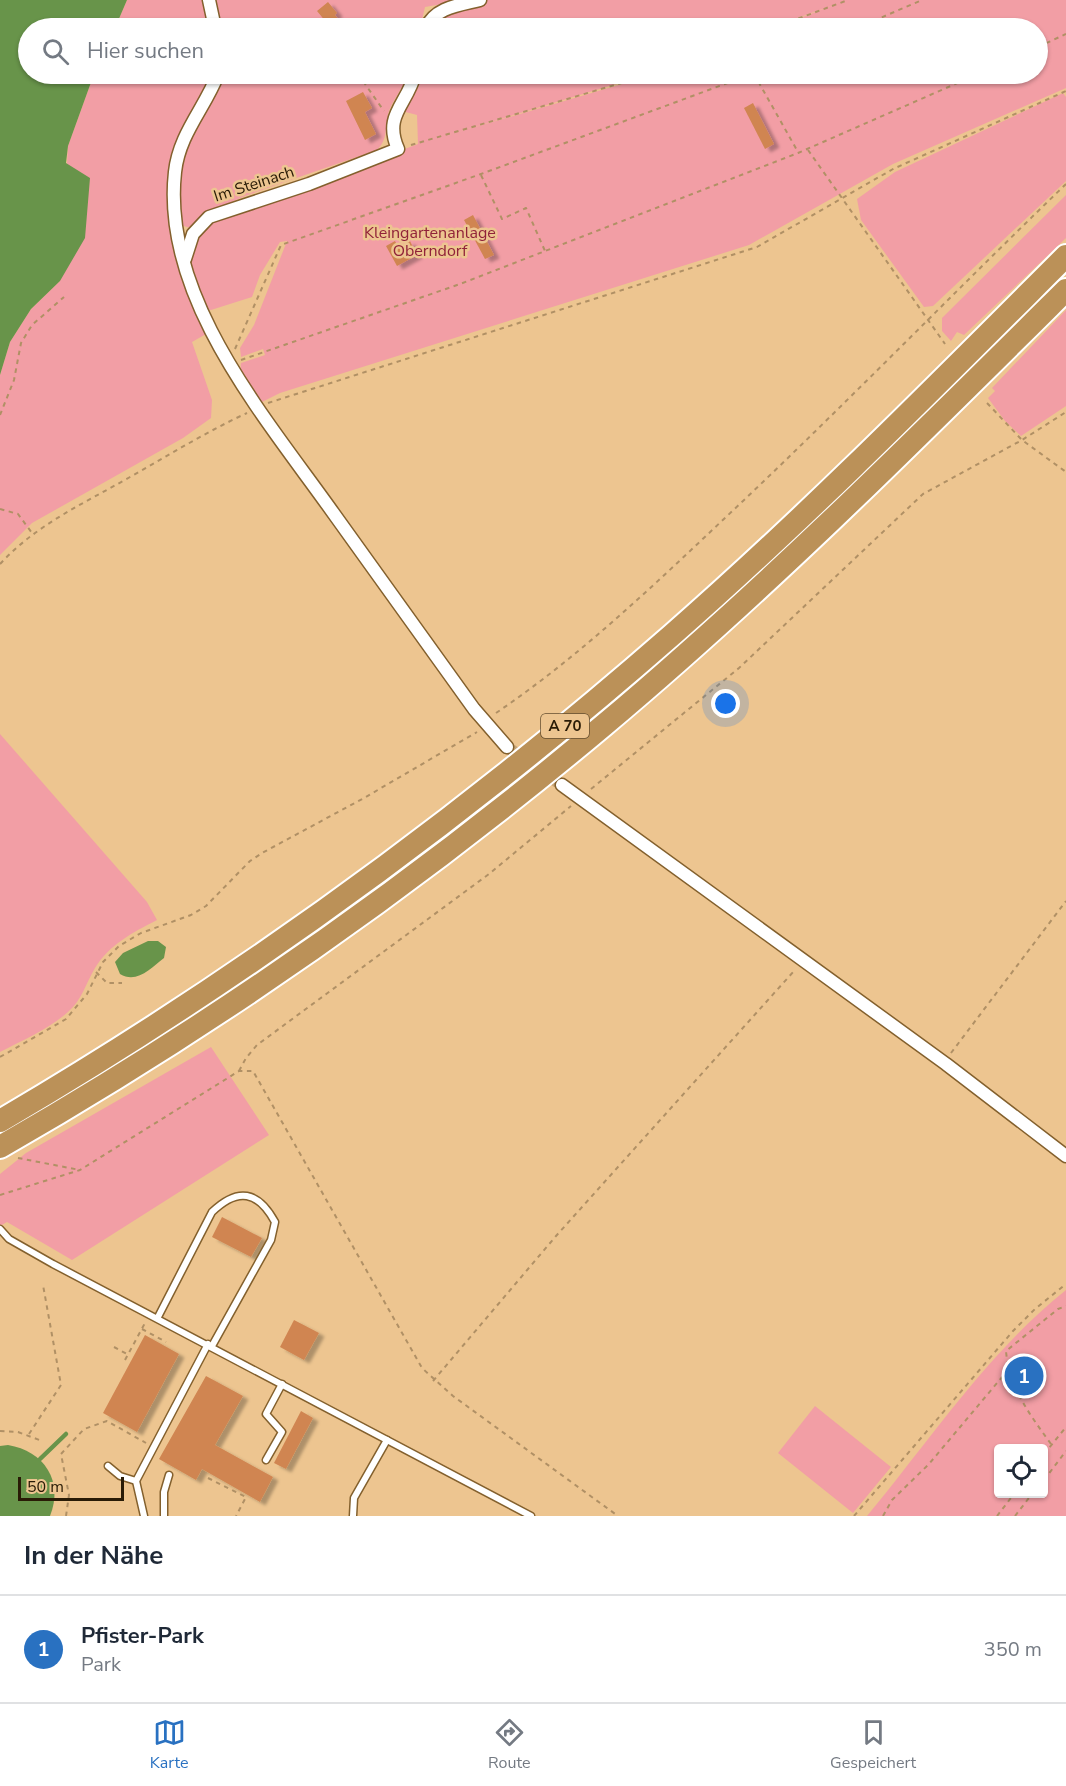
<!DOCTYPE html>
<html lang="de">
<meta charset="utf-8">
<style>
:root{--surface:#fff;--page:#f2f2f3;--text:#1f2937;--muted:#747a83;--line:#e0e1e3;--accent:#2971c1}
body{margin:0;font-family:"Nunito Sans",sans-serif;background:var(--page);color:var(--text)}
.controls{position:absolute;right:18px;bottom:18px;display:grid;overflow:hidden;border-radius:6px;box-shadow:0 2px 4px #0004}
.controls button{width:54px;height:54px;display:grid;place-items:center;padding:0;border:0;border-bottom:2px solid var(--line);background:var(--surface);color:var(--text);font:30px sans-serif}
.scale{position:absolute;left:18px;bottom:15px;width:106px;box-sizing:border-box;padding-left:6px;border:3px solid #291b06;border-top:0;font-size:16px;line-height:21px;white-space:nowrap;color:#291b06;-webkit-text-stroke:4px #edc590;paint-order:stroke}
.you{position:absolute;left:726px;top:704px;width:21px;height:21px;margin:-15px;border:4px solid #fff;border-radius:50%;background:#1a73e8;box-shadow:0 0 0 9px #1a73e833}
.badge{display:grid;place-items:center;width:39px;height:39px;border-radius:50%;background:var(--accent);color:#fff;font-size:20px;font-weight:700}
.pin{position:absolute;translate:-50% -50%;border:3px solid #fff;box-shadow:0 2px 6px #0006}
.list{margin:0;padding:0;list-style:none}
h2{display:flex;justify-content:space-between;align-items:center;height:78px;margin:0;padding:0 24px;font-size:26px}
h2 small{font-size:20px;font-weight:400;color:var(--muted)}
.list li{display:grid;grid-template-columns:39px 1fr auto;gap:18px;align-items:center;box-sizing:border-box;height:108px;padding:0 24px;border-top:2px solid var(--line)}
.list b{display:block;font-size:22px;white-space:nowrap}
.list p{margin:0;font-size:20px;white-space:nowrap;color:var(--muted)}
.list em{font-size:20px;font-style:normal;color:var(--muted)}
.icon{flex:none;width:33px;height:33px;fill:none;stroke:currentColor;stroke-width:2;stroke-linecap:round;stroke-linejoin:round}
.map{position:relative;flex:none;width:1066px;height:1516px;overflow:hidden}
.search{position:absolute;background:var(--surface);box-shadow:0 2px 4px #0004;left:18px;right:18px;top:18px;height:66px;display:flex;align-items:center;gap:15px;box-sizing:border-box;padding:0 21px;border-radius:33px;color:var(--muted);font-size:22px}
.sheet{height:186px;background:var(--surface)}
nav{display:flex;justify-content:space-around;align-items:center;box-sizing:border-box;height:84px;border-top:2px solid var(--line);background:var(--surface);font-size:16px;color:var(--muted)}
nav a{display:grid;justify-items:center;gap:3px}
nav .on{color:var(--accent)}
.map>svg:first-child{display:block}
</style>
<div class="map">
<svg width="1066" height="1516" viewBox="0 0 1066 1516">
<defs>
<filter id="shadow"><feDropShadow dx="5.5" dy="3.5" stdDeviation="1.5" flood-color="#0004"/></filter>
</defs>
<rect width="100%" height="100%" fill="#edc590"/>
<g fill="#f29ea5" fill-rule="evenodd">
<path d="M127 0H208L214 28H115Z"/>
<path d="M213 0H466L425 7 420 28H220Z"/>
<path d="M482 0H1066V88L893 164 749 245 280 393 262 402C254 392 238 376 241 363L265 355 263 349 241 357 240 348 254 325 287 241 280 242 260 275 252 297 211 310 204 308 187 259 197 239 212 222 418 144 417 115 398 110 415 74H649L448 135 656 74H1038V28H774L839 3 770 28H426L435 15Z"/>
<path d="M94 74H217L183 136 175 212 206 334 192 342 212 400 211 418 183 438 32 523 0 555V375L10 342 31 309 60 281 68 146Z"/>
<path d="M220 74H408C404 88 392 100 388 114 385 129 388 139 377 150L245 196 213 210 190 228 181 225 179 158Z"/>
<path d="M1063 93 1066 97V181L933 306 924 307 861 220 857 199 895 172Z"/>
<path d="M1066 195V238L964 335 957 332 951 341 942 331V318Z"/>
<path d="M1066 310V406L1021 436 1005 421 988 398 995 391 992 388Z"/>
<path d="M0 734 147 902 157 920C132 933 110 944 95 968 86 983 82 1000 68 1012 49 1029 23 1040 0 1052Z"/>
<path d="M211 1047 269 1135 72 1260 7 1222 0 1226V1174L26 1153Z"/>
<path d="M1066 1290V1516H867C930 1440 988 1352 1066 1290ZM998 1448H1044V1494H998Z"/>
<path d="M815 1406 891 1467 853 1513 778 1453Z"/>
</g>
<g fill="#68944a">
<path d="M0 0H127L115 28H28V74H94L68 146 66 163 90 178 85 238 60 281 31 309 10 342 0 375Z"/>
<path d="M148 941H158L166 947 164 958C151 968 137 984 120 974L115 962 123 953Z"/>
<path d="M8 1445C44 1451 64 1481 50 1516H0V1446Z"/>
</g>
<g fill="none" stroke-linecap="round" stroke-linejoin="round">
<path stroke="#68944a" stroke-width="4.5" d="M40 1459 66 1434"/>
</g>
<g fill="#d08551" filter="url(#shadow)">
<path d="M328 2 337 13 335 15 345 28H331L317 11Z"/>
<path d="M363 92 372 108 365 112 376 134 365 140 346 101Z"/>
<path d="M753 103 774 144 765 149 744 108Z"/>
<path d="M473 215 494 255 485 259 464 220Z"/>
<path d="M395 241 398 247 410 241 417 255 397 266 386 246Z"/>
<path d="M222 1217 262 1238 251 1257 212 1237Z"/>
<path d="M294 1320 319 1333 304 1360 280 1347Z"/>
<path d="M145 1335 179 1354 137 1432 103 1413Z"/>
<path d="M206 1376 243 1396 215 1445 273 1477 260 1502 202 1469 196 1480 159 1459Z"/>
<path d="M301 1411 313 1418 286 1469 274 1463Z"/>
</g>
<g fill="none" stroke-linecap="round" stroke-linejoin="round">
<path stroke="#c6a374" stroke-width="12" stroke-dasharray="12 6" stroke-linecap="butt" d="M507 747 562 785"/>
<defs>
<g id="service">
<path d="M0 1229 9 1239 53 1264 531 1516"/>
<path d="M158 1317 212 1212C238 1187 258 1191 275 1222L271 1240 212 1346"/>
<path d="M266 1460 282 1432 266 1414 282 1384"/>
<path d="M108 1466 120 1476 136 1481"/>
<path d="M144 1516 136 1481 208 1344"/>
<path d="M164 1516V1492L169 1475"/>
<path d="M353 1516 354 1498 387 1440"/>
</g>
<g id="minor">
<path d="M209 0 215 28"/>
<path d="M426 28C435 7 460 5 480 0"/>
<path d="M218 74C205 108 179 134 175 172 161 298 266 418 334 514 381 579 427 644 474 709L507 747"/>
<path d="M185 259 193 234 209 217 309 184 398 149C383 115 407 105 415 74"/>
<path d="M562 785 946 1064 1066 1156"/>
</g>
<g id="motorway">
<path d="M0 1121C239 981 463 818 672 635 809 515 937 385 1066 256"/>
<path d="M0 1147C213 1025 416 883 604 725 766 589 916 439 1066 290"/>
</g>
</defs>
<use href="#service" stroke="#83602d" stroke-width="9"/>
<use href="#minor" stroke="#83602d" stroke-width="15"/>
<use href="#motorway" stroke="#fff" stroke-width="26"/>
<g stroke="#b09065" stroke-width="2" stroke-dasharray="4.5 4.5" stroke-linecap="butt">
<path d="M773 28 848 0"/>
<path d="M857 28 922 0"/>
<path d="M1038 47 1066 34"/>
<path d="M358 74 384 111"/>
<path d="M754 74 798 152"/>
<path d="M411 145 652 74"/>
<path d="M808 150 945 344"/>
<path d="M481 175 502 219 526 208 545 251"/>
<path d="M235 349 281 245 481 174 752 74"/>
<path d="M241 360 460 284 798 153 978 74"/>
<path d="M268 403 757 247 893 169 1066 91"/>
<path d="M987 403 1022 440 1066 472"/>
<path d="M0 415 14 380 21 343 32 325 64 297"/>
<path d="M0 509 18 514 32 533"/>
<path d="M0 564C37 524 83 504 130 477 169 455 206 432 247 413"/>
<path d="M496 713C580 656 653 586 726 517 842 408 952 294 1066 184"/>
<path d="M591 789 739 668 923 494 1022 440 1066 412"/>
<path d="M96 972 107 983H122"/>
<path d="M951 1053 1066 901"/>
<path d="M0 1057 66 1019 87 994 103 962 119 946 141 933 191 915 206 906 250 861 262 853 364 798 477 732"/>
<path d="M239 1071 246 1058 257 1045 489 874 571 806"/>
<path d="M18 1158 80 1170"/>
<path d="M0 1195 80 1170 239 1071H253L422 1368 453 1396 618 1516"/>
<path d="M142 1329 166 1342"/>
<path d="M114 1347 127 1354"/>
<path d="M125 1360 145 1323"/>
<path d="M433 1381 556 1236 794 971"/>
<path d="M0 1431 18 1432 42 1441"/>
<path d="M29 1434 61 1385 43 1285"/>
<path d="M1051 1444C1030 1415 1009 1387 1006 1351L1058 1309 1066 1306"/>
<path d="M1044 1454 1066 1427"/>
<path d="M208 1478 246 1497 236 1516"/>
<path d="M1044 1480 1066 1451"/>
<path d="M66 1516 69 1495 61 1454 84 1429 107 1421 146 1443"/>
<path d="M854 1516 1013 1331 1035 1309 1066 1284"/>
<path d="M883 1516 892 1500 929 1464 1008 1370"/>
<path d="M997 1516 1014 1494"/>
<path d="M1015 1516 1032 1494"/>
</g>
<use href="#service" stroke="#fff" stroke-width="6"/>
<use href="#minor" stroke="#fff" stroke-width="12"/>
<use href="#motorway" stroke="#bb9158" stroke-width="22"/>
</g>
<g text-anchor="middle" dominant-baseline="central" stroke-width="5" stroke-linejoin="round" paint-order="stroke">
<rect fill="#edc590" stroke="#644e2f" stroke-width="1.5" x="541" y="714" width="48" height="24" rx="4.5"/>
<g font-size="15" font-weight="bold" fill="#291b06">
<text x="565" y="726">A 70</text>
</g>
<g font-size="16" fill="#291b06" stroke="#edc590">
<text transform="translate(254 184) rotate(-18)">Im Steinach</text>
</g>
<g font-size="16" fill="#902239" stroke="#edc590">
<text x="430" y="233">Kleingartenanlage<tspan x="430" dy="18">Oberndorf</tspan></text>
</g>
</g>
</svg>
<div class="controls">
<button><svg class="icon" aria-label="locate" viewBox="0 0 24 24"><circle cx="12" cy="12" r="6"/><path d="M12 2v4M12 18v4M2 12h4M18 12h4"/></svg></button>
</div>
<div class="scale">50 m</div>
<div class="you"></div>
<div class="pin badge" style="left:1024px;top:1376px">1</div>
<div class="search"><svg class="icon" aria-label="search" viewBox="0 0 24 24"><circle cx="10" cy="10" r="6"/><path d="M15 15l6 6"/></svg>Hier suchen</div>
</div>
<section class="sheet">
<h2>In der Nähe<small></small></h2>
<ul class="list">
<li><span class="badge">1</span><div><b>Pfister-Park</b><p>Park</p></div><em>350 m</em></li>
</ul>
</section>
<nav>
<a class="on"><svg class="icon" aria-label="map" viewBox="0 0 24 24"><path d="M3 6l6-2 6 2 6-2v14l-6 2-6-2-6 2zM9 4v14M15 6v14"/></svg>Karte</a>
<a><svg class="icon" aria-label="directions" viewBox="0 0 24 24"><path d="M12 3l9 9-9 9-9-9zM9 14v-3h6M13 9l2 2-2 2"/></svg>Route</a>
<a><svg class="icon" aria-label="saved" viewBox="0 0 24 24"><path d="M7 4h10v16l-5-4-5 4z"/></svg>Gespeichert</a>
</nav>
